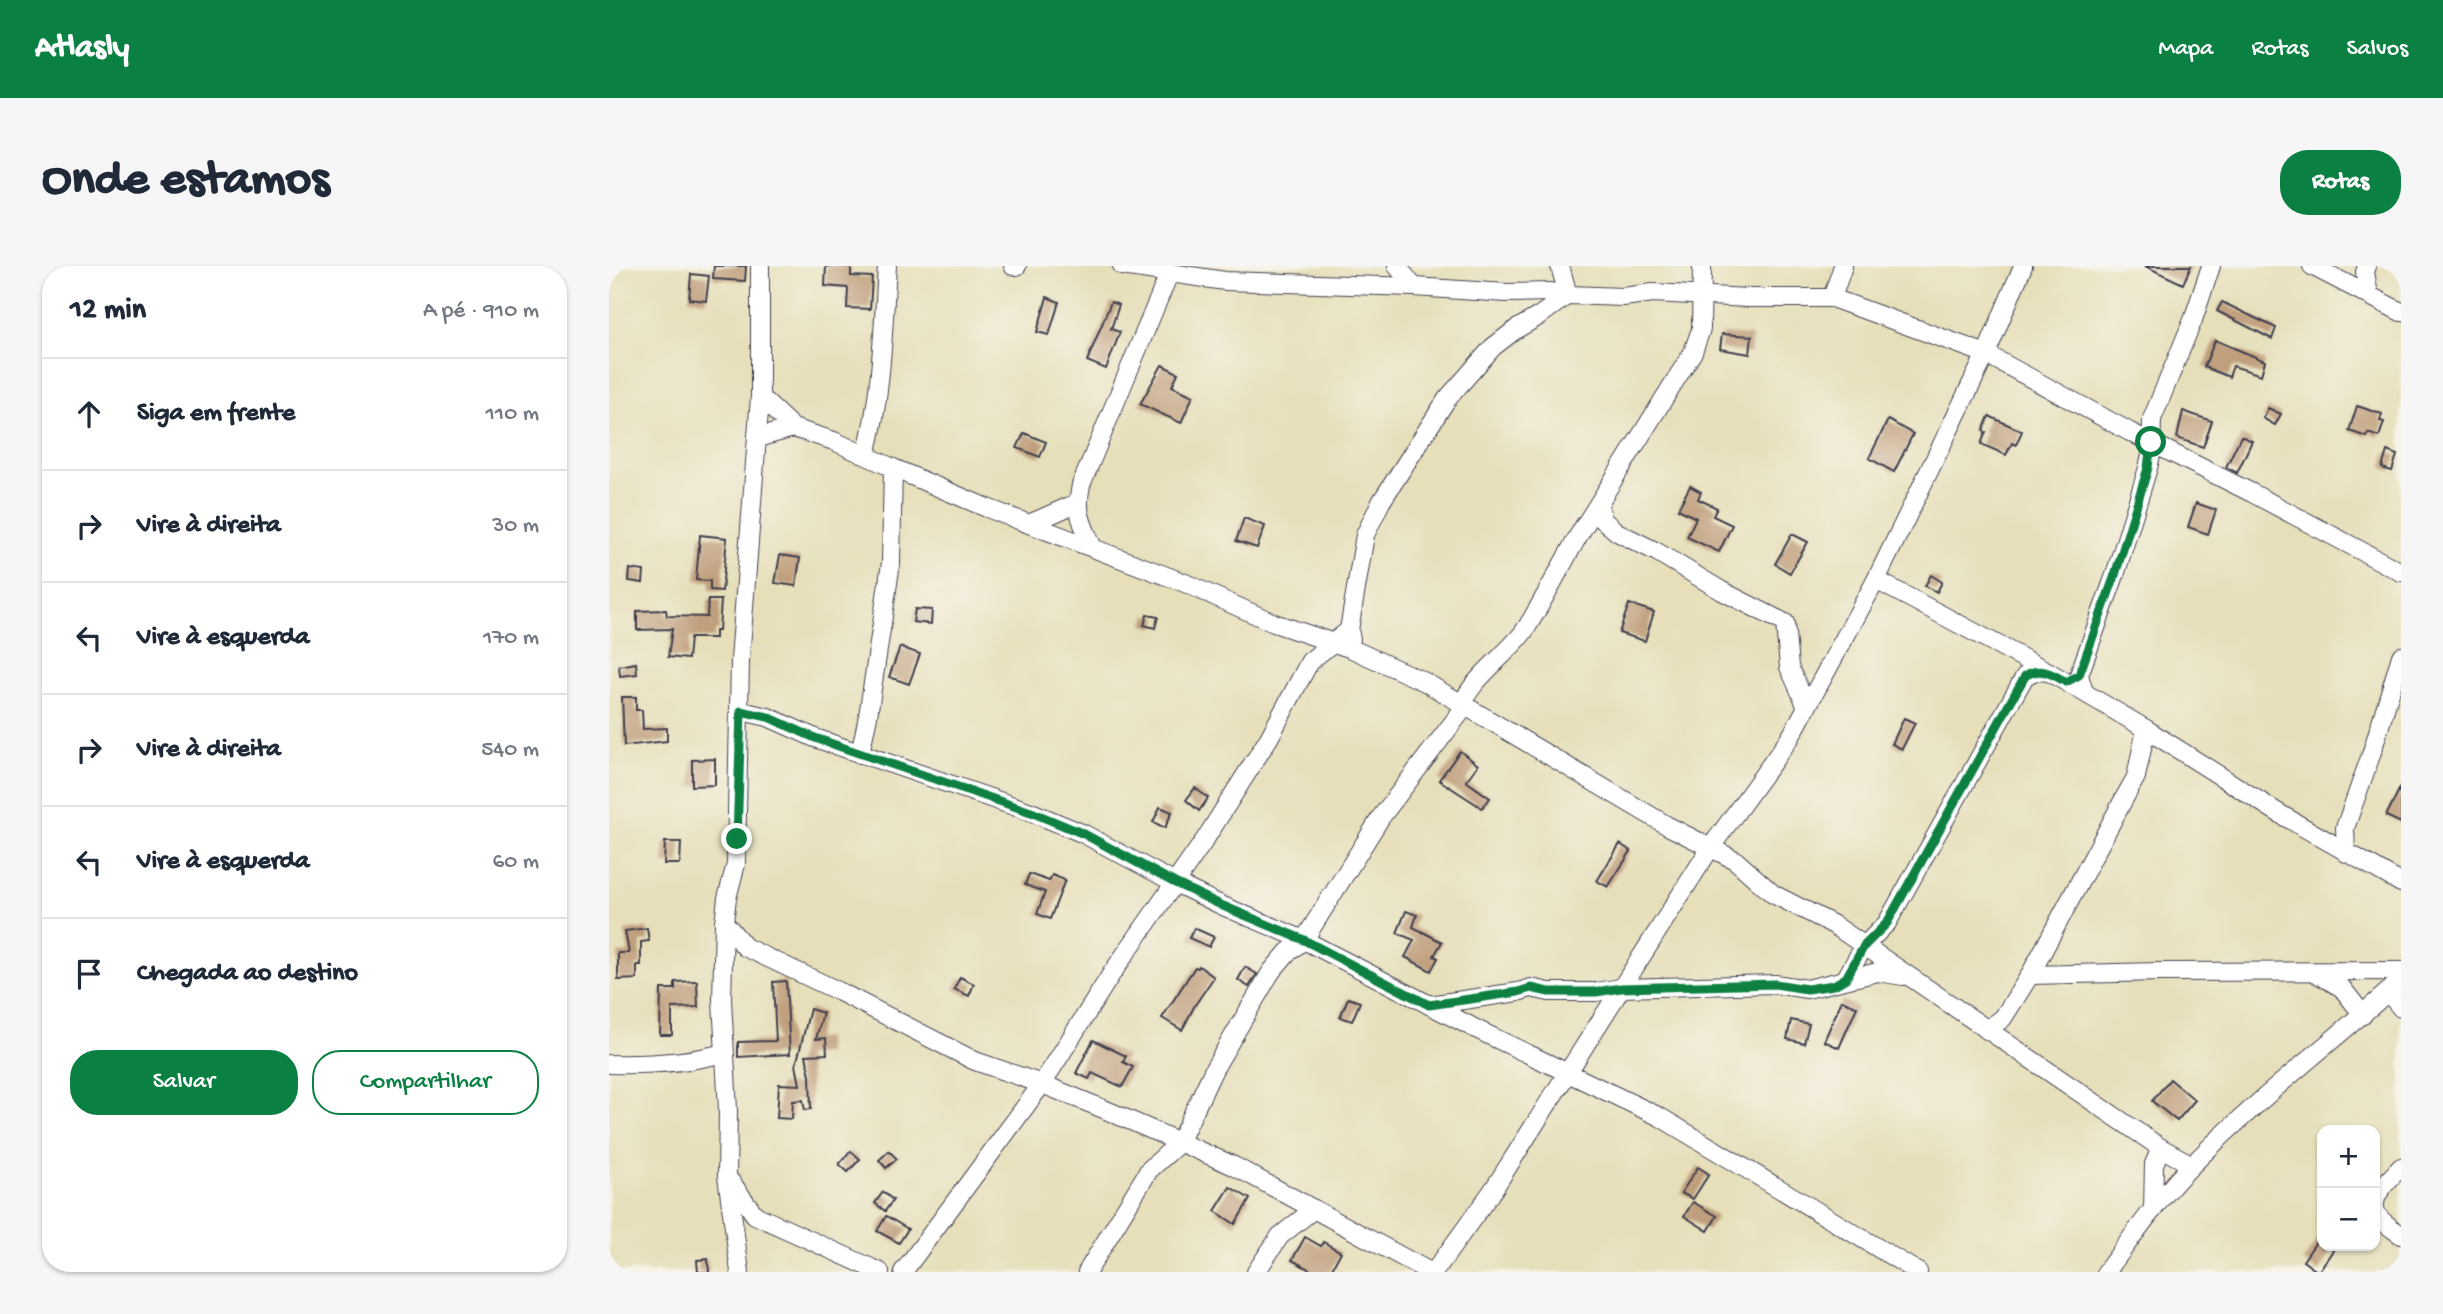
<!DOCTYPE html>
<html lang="pt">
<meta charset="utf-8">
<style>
:root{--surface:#fff;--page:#f6f6f7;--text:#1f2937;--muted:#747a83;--line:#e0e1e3;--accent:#0b8043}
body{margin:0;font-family:"Gochi Hand",sans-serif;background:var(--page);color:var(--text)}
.controls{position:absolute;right:21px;bottom:21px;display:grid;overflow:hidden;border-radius:14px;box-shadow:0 2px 5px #0004}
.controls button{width:63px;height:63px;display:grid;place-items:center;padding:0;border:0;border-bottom:2px solid var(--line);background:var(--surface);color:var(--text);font:35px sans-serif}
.stop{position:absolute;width:21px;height:21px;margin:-16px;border:5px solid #0b8043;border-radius:50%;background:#fff}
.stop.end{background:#0b8043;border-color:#fff;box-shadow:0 2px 7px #0008}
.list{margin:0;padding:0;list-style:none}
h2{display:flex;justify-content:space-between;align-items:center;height:91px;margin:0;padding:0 28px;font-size:30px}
h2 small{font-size:23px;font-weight:400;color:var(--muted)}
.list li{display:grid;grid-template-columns:46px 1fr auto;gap:21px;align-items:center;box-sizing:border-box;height:112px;padding:0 28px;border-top:2px solid var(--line)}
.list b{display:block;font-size:26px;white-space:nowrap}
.list em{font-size:23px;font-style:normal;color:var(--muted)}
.actions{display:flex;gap:14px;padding:21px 28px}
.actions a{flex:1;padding:16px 0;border:2px solid var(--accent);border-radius:28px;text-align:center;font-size:24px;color:var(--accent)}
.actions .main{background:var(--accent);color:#fff}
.icon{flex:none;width:38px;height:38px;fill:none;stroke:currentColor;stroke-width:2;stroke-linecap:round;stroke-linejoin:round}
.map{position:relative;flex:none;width:1792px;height:1006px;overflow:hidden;border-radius:28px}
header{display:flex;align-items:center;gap:42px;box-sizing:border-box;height:98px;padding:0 35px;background:var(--accent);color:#fff}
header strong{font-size:33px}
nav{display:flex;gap:38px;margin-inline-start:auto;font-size:24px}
.intro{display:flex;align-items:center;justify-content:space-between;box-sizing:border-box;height:168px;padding:0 42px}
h1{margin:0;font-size:49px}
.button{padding:18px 32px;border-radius:28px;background:var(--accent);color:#fff;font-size:24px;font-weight:700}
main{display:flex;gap:42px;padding:0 42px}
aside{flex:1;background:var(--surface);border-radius:28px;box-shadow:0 2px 5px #0004}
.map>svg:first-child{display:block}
</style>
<header>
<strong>Atlasly</strong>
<nav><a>Mapa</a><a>Rotas</a><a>Salvos</a></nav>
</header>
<div class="intro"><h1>Onde estamos</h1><a class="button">Rotas</a></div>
<main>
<aside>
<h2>12 min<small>A pé · 910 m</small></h2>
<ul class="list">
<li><svg class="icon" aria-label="ahead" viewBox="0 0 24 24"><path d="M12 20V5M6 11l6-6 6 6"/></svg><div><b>Siga em frente</b></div><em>110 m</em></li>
<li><svg class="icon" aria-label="right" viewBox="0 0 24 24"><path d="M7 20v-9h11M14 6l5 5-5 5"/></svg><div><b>Vire à direita</b></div><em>30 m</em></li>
<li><svg class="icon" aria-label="left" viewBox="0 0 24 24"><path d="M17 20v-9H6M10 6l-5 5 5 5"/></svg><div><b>Vire à esquerda</b></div><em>170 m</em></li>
<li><svg class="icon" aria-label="right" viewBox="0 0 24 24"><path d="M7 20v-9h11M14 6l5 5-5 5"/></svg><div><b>Vire à direita</b></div><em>540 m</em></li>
<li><svg class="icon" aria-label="left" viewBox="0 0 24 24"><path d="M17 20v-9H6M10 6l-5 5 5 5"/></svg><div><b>Vire à esquerda</b></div><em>60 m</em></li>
<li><svg class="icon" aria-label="arrive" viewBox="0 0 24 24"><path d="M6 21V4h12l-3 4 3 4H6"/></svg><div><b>Chegada ao destino</b></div></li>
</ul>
<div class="actions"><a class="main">Salvar</a><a>Compartilhar</a></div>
</aside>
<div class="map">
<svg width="1792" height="1006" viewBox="0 0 1792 1006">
<rect width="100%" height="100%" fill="#f7f3e8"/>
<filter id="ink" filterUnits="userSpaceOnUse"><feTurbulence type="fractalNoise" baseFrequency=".0143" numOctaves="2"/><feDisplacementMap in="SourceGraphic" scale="14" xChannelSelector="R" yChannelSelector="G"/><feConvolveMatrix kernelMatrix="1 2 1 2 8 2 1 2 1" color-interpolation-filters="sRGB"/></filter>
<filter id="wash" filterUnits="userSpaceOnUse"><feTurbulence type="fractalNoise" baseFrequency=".00686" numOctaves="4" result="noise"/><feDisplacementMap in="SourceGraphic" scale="28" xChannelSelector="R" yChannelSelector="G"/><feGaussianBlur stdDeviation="1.57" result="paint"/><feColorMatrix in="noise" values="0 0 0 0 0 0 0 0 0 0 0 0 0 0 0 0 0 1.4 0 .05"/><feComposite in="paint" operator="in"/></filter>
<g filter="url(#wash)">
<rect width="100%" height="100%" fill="#e6dfba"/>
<g id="blocks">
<g fill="#c09f7d">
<path d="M105 0H137L136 15 104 13Z"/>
<path d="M217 0 242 1V10L263 11 261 43 238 42 239 22 216 20Z"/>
<path d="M1536 0H1582L1574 18Z"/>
<path d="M82 8 100 10 97 35 80 33Z"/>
<path d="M438 31 450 36 440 69 428 66Z"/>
<path d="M502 36 510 39 502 63 511 66 497 103 478 95Z"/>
<path d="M1613 36 1667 62 1663 73 1608 45Z"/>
<path d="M1113 68 1143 70 1141 88 1111 83Z"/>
<path d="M1606 74 1656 95 1652 109 1624 100 1620 111 1595 101Z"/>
<path d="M553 99 569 107 563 120 584 130 572 157 531 138Z"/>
<path d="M1748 140 1773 148 1771 155 1775 156 1770 171 1759 167 1758 171 1740 165Z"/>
<path d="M1659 142 1672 148 1666 159 1654 152Z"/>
<path d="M1574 145 1603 155 1594 181 1568 172Z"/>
<path d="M1380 150 1413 165 1407 179 1403 177 1397 189 1372 178 1377 166 1374 165Z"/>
<path d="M1279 154 1304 168 1285 206 1260 192Z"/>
<path d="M415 167 437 176 431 191 408 182Z"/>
<path d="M1632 170 1643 175 1628 207 1617 201Z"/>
<path d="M1778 185 1788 189 1783 205 1773 202Z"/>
<path d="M1081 220 1092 226 1089 233 1108 242 1104 250 1123 259 1110 286 1078 271 1087 252 1069 243Z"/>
<path d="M1587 237 1607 244 1599 268 1579 261Z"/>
<path d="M635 252 656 260 648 282 627 275Z"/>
<path d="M1183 268 1199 276 1181 307 1166 298Z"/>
<path d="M91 269 118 272 113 325 101 324V315L87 314Z"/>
<path d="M171 289 191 292 187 320 166 317Z"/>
<path d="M21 303 35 305 34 317 20 315Z"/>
<path d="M1322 309 1333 316 1328 326 1316 320Z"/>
<path d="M99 334H112L110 365H106V372H81L79 393 59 391 63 363 28 364V345L57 344 58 350 98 351Z"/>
<path d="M1020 338 1045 346 1036 375 1010 367Z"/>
<path d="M306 343 323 344 322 358 304 356Z"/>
<path d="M538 349 549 351 546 362 535 359Z"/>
<path d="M291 381 311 388 300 418 280 411Z"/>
<path d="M27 397 28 408 11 410 10 400Z"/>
<path d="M13 431H27V444H33L34 463 58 462V475L15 480Z"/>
<path d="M1295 452 1306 457 1293 483 1283 478Z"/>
<path d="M851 485 869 499 857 515 881 532 873 542 830 514Z"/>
<path d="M106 493V519L83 520V494Z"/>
<path d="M1792 520V557L1777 550Z"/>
<path d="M586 522 599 532 590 545 577 534Z"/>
<path d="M551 541 563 546 556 562 544 556Z"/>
<path d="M56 576H72L71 598H55Z"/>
<path d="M1011 578 1022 585 999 621 988 615Z"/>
<path d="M420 608 440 615 443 609 456 614 441 653 428 648 436 626 416 619Z"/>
<path d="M797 645 808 649 804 661 833 676 825 690 829 692 822 705 796 691 805 674 788 667Z"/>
<path d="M38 662 40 675 32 676V699H28V713L9 714V687H20L16 665Z"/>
<path d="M585 662 605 671 600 681 580 672Z"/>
<path d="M590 700 605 711 586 739 573 764 553 752 586 701 589 702Z"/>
<path d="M636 701 648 708 640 721 629 714Z"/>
<path d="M351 711 365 718 360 730 345 723Z"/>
<path d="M88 715 89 741 63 742V769H51L52 723H66V716Z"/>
<path d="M177 715 181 788 129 791V776L167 775 164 716Z"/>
<path d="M739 732 751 736 743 755 731 751Z"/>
<path d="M1233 734 1248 741 1230 782 1215 775Z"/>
<path d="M201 743 214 747 207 773 217 772 218 788 197 789 201 810 202 843 196 844 194 834 184 835 183 853 168 852 170 818 191 819 187 799Z"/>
<path d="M1182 754 1200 758 1195 777 1178 773Z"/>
<path d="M484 774 517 790 514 796 524 801 513 821 483 807 480 813 467 807Z"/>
<path d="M1561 813 1586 834 1568 855 1543 835Z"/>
<path d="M242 885 251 893 239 906 230 898Z"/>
<path d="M280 885 288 893 277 902 270 894Z"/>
<path d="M1089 901 1100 908 1084 933 1072 927Z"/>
<path d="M621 921 641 933 626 958 606 945Z"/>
<path d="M274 926 284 934 276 945 266 937Z"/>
<path d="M1084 936 1108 950 1099 965 1075 950Z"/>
<path d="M277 950 299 963 290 977 268 965Z"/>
<path d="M1713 967V980H1727L1709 1006 1694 995Z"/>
<path d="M696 971 712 980 714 976 732 986 721 1006H705L683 994Z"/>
<path d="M99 993 100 1006H89L88 994Z"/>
</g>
</g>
</g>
<g filter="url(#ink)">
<use href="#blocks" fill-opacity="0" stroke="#3f3e4e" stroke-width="2"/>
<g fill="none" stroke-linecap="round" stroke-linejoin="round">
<defs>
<g id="minor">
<path d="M404 0H408"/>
<path d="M513 0 616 15 805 21 898 27 942 26 959 29 1014 31 1044 27 1139 32H1223L1377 88 1521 166 1643 227 1792 306"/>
<path d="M788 0 805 21"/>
<path d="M1703 0 1792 46"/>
<path d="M1758 0 1756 6 1760 29"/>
<path d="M1223 32 1234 0"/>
<path d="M151 131 184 162 225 175 284 202 378 242 576 317 665 357 743 383 816 416 1059 560 1126 594 1164 628 1225 659 1552 882 1583 899"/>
<path d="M148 172 184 162"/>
<path d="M257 189C273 128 274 63 278 0"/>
<path d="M990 240 994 254 1008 266 1048 286 1113 325 1176 357 1180 401 1198 441"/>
<path d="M420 258 468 237"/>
<path d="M483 280C473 256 466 246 472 219L560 8"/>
<path d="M1267 314 1440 406 1537 463 1671 548 1792 617"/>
<path d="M742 373 740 364 756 269 772 236 838 133 884 81 906 64 930 50 959 29 951 0"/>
<path d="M1475 426 1470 409 1506 309 1539 202 1542 189 1543 153 1584 54 1602 0"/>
<path d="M132 445 159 451 206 472 422 546 475 568 566 617 614 640 695 674 867 763 1051 851 1309 1006"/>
<path d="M251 488 259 450 282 297 284 202"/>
<path d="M1737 587 1736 562 1762 489 1792 390"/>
<path d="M115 656 136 681 229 725 366 795 433 818 497 844 625 900 821 1006"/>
<path d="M1705 706 1733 722 1754 749"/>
<path d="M1421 709 1551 706 1792 705"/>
<path d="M1237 712 1255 680 1278 657 1416 410 1426 405 1440 406"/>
<path d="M1779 726 1792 742"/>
<path d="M820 739 909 726 922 722 940 726H987L1012 722 1166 718 1198 723 1269 706 1294 710"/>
<path d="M1378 764 1394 752 1421 709 1517 529 1527 511 1537 463"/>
<path d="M0 798C40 799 77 797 115 787"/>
<path d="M1792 901C1781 913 1757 932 1769 950 1774 957 1785 964 1792 969"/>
<path d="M122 916 146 949 271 1006"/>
<path d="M1544 944 1545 898 1552 882"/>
<path d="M131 1006 118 910 119 844 113 734 115 656 118 632 127 598 131 394 151 131V0"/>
<path d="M294 1006 433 818 503 707 595 575 660 472 701 395 740 364"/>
<path d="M478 1006 540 904 570 877 605 803 662 706 679 686 695 674 772 551 852 446C853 419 900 388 916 364 937 331 954 295 974 262 1011 204 1047 145 1084 86L1092 63 1093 0"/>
<path d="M647 1006 671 970 705 943"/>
<path d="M825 1006 884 924 1102 581 1181 472 1267 314 1377 88 1414 0"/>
<path d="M1497 1006C1525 969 1551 930 1584 898 1649 832 1724 776 1792 714"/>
</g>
</defs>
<use href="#minor" stroke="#3f3e4e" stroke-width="20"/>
<use href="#minor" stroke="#fff" stroke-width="18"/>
</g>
</g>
<g fill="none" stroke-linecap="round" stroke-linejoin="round" filter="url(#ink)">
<path stroke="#0b8043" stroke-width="9" d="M128 573 132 445 159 451 206 472 422 546 475 568 566 617 614 640 695 674 820 739 909 726 922 722 940 726H987L1012 722 1166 718 1198 723 1225 719 1237 712 1255 680 1278 657 1416 410C1431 400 1443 408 1457 416L1470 409 1506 309 1539 202 1542 176"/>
</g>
</svg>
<div class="controls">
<button>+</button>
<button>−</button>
</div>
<div class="stop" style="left:1542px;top:176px"></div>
<div class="stop end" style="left:128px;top:573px"></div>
</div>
</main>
